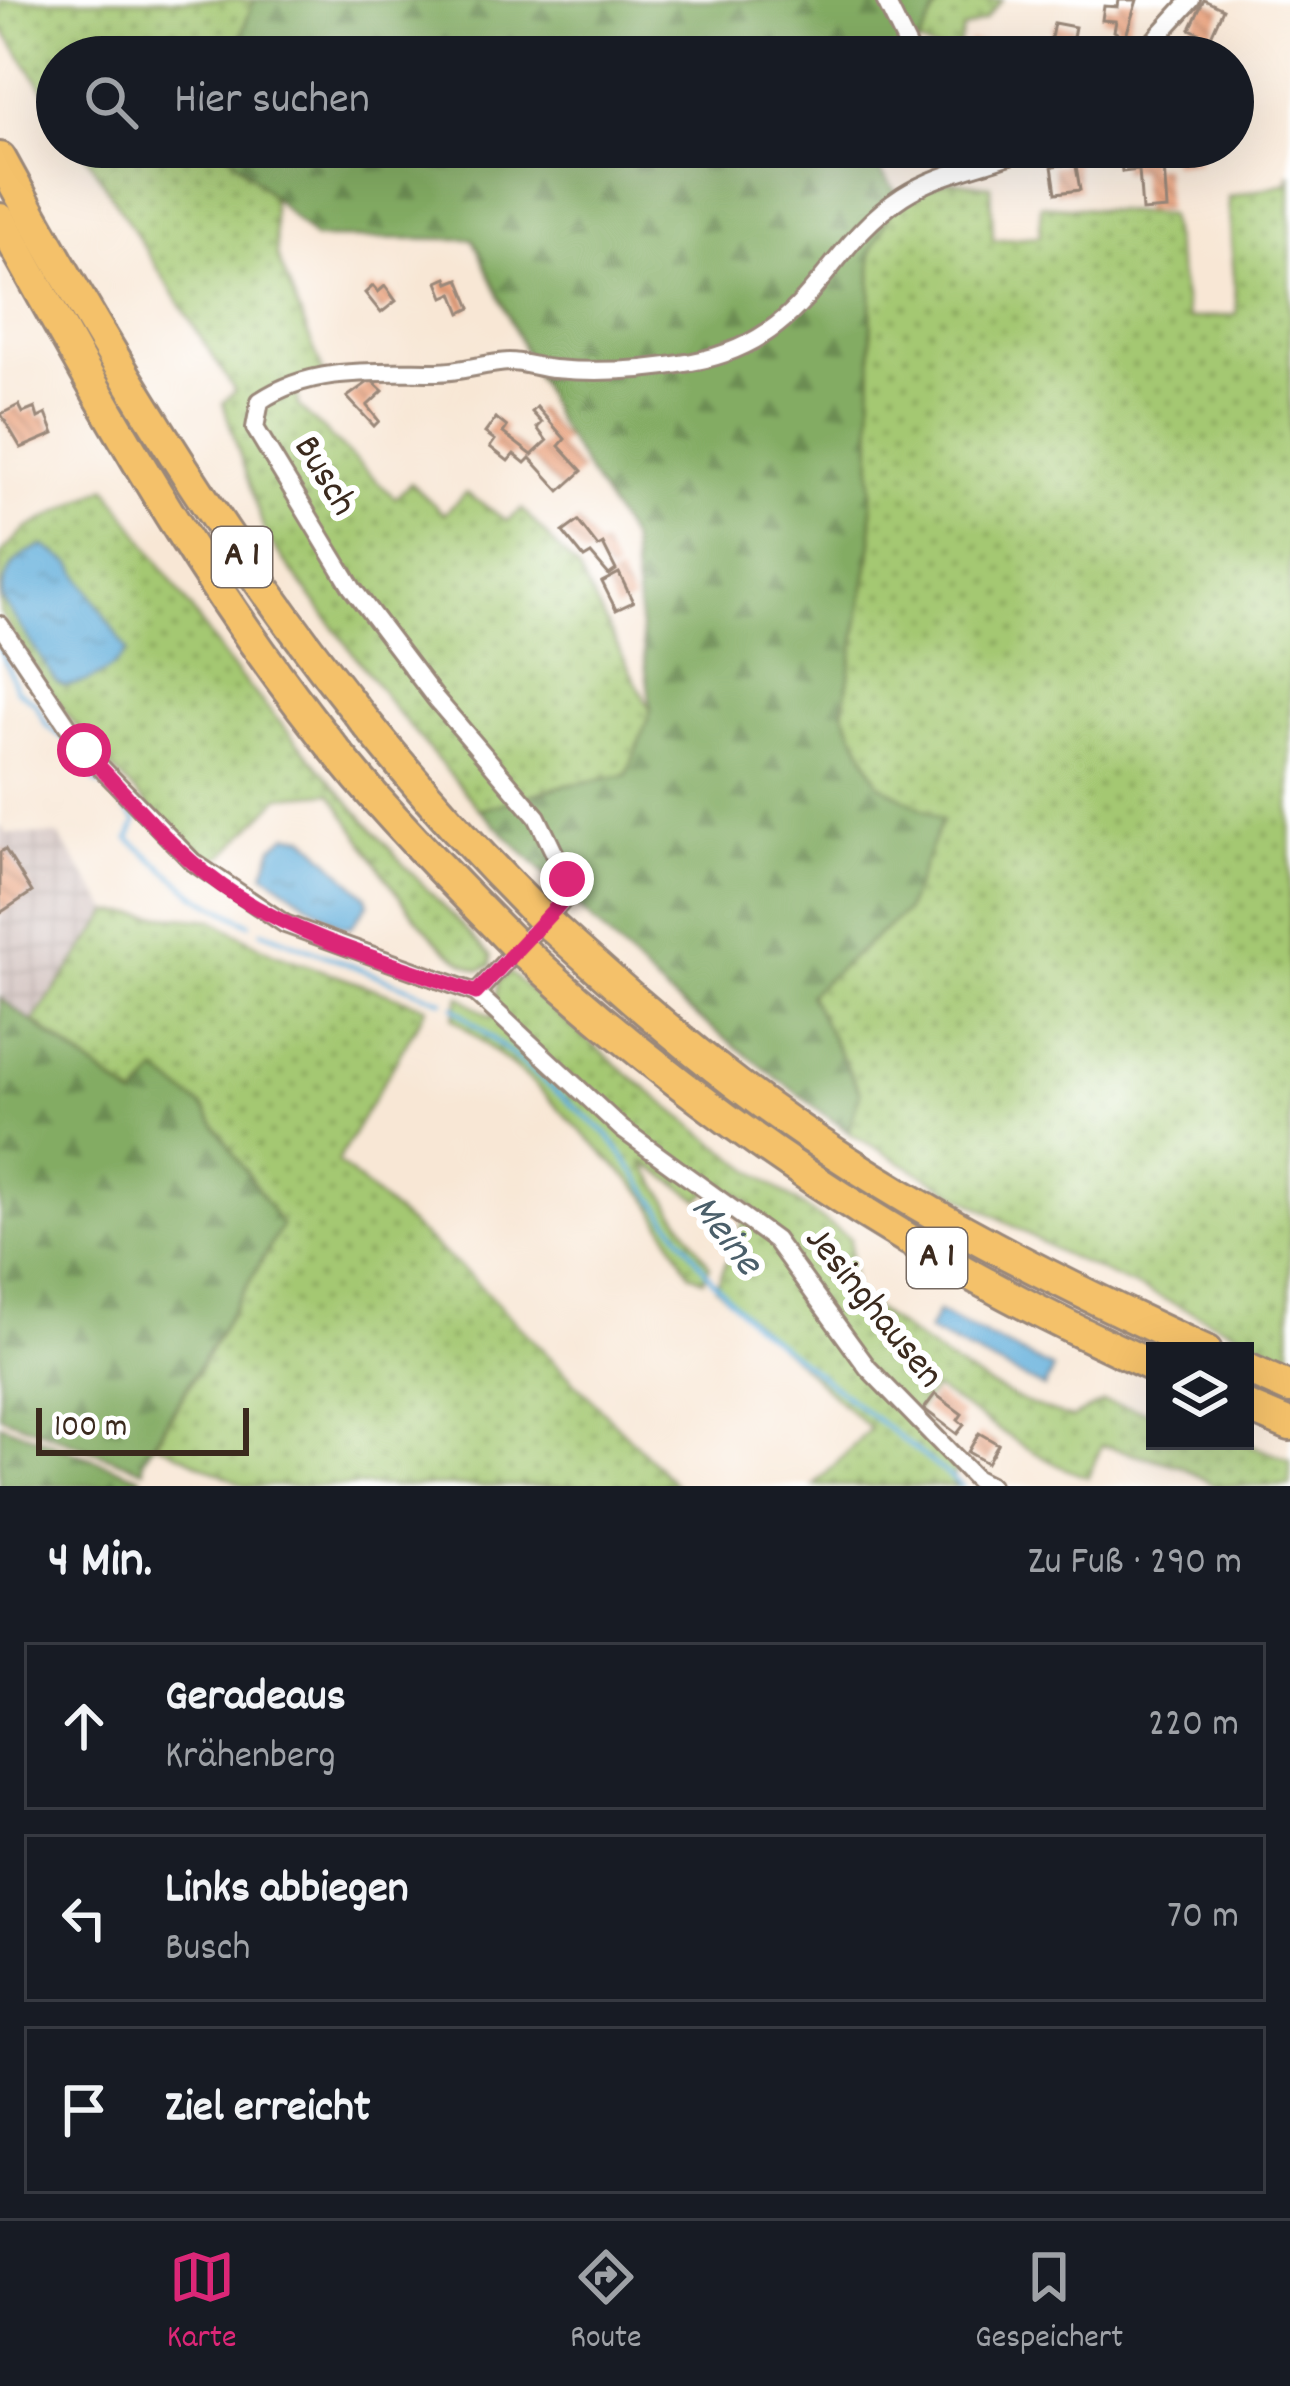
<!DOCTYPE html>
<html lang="de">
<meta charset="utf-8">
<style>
:root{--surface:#171b24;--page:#242831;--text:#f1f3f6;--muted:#9ea1a6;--line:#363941;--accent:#db2777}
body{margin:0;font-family:Dekko,sans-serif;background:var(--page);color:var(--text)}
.controls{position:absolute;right:36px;bottom:36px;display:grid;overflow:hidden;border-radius:0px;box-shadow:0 12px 48px #0002}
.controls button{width:108px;height:108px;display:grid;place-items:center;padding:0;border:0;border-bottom:3px solid var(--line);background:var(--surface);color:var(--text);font:60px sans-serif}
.scale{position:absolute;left:36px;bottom:30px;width:213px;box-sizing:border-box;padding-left:12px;border:6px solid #3b2a1e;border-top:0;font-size:33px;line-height:42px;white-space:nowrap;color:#3b2a1e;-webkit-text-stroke:9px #fff;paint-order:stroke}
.stop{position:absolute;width:36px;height:36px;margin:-27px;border:9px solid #db2777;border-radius:50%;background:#fff}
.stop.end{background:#db2777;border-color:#fff;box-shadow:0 3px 12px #0008}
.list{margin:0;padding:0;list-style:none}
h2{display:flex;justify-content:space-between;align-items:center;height:156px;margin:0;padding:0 48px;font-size:51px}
h2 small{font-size:39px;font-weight:400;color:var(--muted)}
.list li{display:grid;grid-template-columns:78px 1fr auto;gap:36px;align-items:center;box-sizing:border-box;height:168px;margin:0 24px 24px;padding:0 24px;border:3px solid var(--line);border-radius:0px}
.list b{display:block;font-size:45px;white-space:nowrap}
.list p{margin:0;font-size:39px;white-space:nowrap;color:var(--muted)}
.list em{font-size:39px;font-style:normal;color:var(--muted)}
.icon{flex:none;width:66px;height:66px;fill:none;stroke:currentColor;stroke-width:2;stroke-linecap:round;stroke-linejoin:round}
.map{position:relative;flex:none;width:1290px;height:1486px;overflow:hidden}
.search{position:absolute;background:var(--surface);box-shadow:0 12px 48px #0002;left:36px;right:36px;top:36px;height:132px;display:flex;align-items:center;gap:30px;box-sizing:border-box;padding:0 42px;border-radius:66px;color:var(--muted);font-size:45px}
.sheet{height:732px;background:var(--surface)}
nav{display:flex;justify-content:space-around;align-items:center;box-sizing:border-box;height:168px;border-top:3px solid var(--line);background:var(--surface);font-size:33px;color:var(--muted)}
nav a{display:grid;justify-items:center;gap:6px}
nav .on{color:var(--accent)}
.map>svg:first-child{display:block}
</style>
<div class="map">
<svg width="1290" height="1486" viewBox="0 0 1290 1486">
<defs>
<pattern id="industrial-grid" width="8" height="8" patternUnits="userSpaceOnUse" patternTransform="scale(3)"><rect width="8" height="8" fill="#d0c0bc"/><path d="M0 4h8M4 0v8" fill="none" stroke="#b4a5a1"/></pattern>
<pattern id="grass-dots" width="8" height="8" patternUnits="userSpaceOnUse" patternTransform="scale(3)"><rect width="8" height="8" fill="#a4c872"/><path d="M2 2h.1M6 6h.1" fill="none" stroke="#87a35d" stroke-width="1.8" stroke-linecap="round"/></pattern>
<pattern id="forest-firs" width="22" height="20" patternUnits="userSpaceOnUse" patternTransform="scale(3)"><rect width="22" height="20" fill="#83ac64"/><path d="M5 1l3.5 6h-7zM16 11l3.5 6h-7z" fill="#6c8c52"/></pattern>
<pattern id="water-ripples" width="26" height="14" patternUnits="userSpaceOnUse" patternTransform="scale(3)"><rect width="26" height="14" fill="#62afdb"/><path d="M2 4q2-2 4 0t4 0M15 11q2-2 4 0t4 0" fill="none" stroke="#528fb1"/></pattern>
<pattern id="building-back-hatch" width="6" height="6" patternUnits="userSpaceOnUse" patternTransform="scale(3)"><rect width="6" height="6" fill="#eaa37e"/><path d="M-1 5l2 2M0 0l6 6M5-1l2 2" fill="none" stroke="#bf8567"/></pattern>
</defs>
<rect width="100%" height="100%" fill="#fff"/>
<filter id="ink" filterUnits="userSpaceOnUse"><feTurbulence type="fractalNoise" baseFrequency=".00833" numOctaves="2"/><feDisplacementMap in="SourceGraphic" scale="24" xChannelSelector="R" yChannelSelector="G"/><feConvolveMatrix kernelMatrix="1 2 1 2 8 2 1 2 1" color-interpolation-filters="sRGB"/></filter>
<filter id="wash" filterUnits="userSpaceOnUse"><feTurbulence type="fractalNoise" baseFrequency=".004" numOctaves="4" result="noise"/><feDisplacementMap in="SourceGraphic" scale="48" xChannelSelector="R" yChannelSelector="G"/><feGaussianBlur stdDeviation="2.7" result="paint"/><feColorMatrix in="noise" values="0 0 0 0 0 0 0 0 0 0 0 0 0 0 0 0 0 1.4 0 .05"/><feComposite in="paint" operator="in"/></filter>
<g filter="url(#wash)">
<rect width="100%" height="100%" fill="#f8e7d5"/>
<path fill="url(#industrial-grid)" d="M0 826 7 834 58 835 110 912 33 1021 0 998Z"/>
<g fill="url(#grass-dots)" stroke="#707948" stroke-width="3">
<path d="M0 0H254L234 57H57V109L0 25Z"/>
<path d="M938 0H1002L985 20 963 30 956 57 919 44Z"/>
<path d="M81 147H223L272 196 277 256 325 377 296 384 298 406 395 498 411 483 444 514 466 493 507 521 522 509 579 571 651 711 627 775 562 786 480 810 394 708 266 536 223 403 235 391Z"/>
<path d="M1290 173V1356L1059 1252 848 1132 860 1092 809 994 905 912 879 784 843 711 872 542 871 252 899 195 950 181 991 186 993 240 1040 236 1041 205 1168 215 1188 319 1237 314 1228 197 1288 183Z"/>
<path d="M107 487 229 664 404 865 491 956V966L480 970C424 952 365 842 331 793L280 797 225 854 206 865 88 743 50 690 0 613V555L26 529Z"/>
<path d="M110 912 213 920 272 953 427 1007 337 1162 470 1276 677 1486H246L156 1443 270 1247 273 1214 203 1107 157 1073 136 1099 33 1021Z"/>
<path d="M510 973C621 1071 726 1157 850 1238L852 1287 860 1298C924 1345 993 1398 1072 1418L1103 1402 1155 1413V1441H1238L1290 1460V1486H1216L1181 1466 1102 1445 1088 1477C1046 1466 977 1414 935 1389L915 1412 955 1463 954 1482 959 1486H814L870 1429 716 1287 751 1203 715 1183 700 1200 642 1161 710 1266 703 1280 690 1274 647 1197 530 1080 453 1018 460 996 492 1018 499 981Z"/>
</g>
<g fill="url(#forest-firs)" stroke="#5f6b41" stroke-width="3">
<path d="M254 0H938L940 3 911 57H234Z"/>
<path d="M223 147H861L899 195 871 252 872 542 843 711 879 784 942 820 905 912 809 994 860 1092 848 1132 667 994 480 810 562 786 627 775 651 710 630 539 558 424 473 239 314 238Z"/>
<path d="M0 998 135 1099 157 1072 203 1107 282 1226 143 1461 144 1470 0 1416Z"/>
<path d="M0 1424 141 1477 140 1486H0Z"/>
</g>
<g fill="url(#water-ripples)" stroke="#4e6c7c" stroke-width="3">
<path d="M45 546 72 564 127 651C113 672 89 683 65 686L57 682 2 599C2 572 20 551 45 546Z"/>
<path d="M288 835 305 837 367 897 368 904 351 927 341 926 264 873 273 847Z"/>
<path d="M938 1312 1053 1369 1044 1388 928 1331Z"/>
</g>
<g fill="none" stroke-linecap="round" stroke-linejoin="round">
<g stroke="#62afdb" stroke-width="4.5">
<path d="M0 648 16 689 35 703 47 726 69 742 95 781 110 789 136 821 129 839 197 896 250 924"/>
<path d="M262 931 443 1001"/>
<path d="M454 1007 607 1134 712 1280 752 1323 962 1486"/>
</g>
</g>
<g id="blocks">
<g fill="url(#building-back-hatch)">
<path d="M1119 0H1137L1125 39 1114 31 1116 21 1102 20 1104 6 1118 7Z"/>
<path d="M1204 0 1223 9 1210 38 1190 29Z"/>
<path d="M1054 23 1075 27 1070 52 1049 48Z"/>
<path d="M970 41 997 46 995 57H966Z"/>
<path d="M1120 147H1149L1151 167 1164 166 1167 209 1142 211 1139 170 1122 172Z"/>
<path d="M1170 147H1196L1198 162 1172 164Z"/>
<path d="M1073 148 1080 190 1056 193 1052 166 1063 165 1061 150Z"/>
<path d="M447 278 449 283 459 279 471 308 461 313 453 293 444 297 438 282Z"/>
<path d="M373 286 378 292 385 286 396 301 381 313 365 293Z"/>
<path d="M371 380 383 391 367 406 379 421 374 426 347 397Z"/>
<path d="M19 405 23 413 35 408 38 418 46 414 54 434 21 448 1 414Z"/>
<path d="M537 407 565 439 559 446 582 471 560 491 530 458 525 463 514 454 508 461 490 447 495 440 485 433 496 418 507 427 503 433 532 455 547 441 537 428 542 423 532 412Z"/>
<path d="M578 521 598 547 603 544 616 570 609 575 591 554 584 558 563 532Z"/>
<path d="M619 573 633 602 616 610 602 582Z"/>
<path d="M5 849 32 892 0 913V852Z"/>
<path d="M935 1394 962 1414 958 1420 964 1425 957 1434 924 1409Z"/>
<path d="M979 1433 998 1444 987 1463 968 1452Z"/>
</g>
</g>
</g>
<g filter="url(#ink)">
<use href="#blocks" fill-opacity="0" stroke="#9a887a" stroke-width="3"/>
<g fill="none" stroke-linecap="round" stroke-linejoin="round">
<defs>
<g id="street">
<path d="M885 0 913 57"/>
<path d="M1128 57 1152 43 1191 0"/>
<path d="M0 625 84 750 193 862 285 924 476 993 622 1129 775 1240 868 1368 976 1479 990 1486"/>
<path d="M476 993 565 898 567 879 537 817 436 699 352 588 255 428 260 401C312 366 376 372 437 372 461 372 485 363 509 362 525 362 539 368 554 369 599 373 648 370 692 362 813 339 820 250 903 196 942 171 989 165 1031 147"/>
</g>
<g id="highway">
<path d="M0 158C150 432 316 695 540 916"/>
<path d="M0 219C107 412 215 609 358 778 408 836 461 890 514 944"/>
<path d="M550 925C611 980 672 1035 738 1085 881 1194 1042 1276 1206 1351"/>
<path d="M524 952C712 1125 922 1263 1155 1367"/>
<path d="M1245 1368 1290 1388"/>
<path d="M1245 1406 1290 1425"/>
</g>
</defs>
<use href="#street" stroke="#9a887a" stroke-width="22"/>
<use href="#highway" stroke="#9a887a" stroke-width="36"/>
<use href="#street" stroke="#fff" stroke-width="16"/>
<use href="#highway" stroke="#f4c16a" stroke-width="30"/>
<defs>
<g id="highway-bridge">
<path d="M540 916 550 925"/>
<path d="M514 944 524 952"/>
</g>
</defs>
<use href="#highway-bridge" stroke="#9a887a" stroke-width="36" stroke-linecap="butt"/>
<use href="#highway-bridge" stroke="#f4c16a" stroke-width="30"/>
</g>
</g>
<g fill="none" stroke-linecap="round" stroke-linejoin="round" filter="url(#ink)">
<path stroke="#db2777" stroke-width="15" d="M84 750C132 800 178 859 237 896 309 942 397 964 476 993L565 898 567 879"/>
</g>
<g text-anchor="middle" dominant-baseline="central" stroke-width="12" stroke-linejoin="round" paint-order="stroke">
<g fill="#fff" stroke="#766a62" stroke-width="3">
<rect x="212" y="527" width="60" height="60" rx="9"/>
<rect x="907" y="1228" width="60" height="60" rx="9"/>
</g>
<g font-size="36" font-weight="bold" fill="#3b2a1e">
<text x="242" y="557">A 1</text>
<text x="937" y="1258">A 1</text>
</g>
<g font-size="39" fill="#3b2a1e" stroke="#fff">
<text transform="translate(323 477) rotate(59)">Busch</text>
<text transform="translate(872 1309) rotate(51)">Jesinghausen</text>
</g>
<g font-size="42" font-style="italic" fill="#4b5f6a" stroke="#fff">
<text transform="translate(724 1237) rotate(52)">Meine</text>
</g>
</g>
</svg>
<div class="controls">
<button><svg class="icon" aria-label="layers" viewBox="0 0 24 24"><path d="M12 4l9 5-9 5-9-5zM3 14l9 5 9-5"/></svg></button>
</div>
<div class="scale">100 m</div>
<div class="stop" style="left:84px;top:750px"></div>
<div class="stop end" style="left:567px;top:879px"></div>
<div class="search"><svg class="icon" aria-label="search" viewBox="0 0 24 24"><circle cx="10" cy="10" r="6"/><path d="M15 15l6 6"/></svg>Hier suchen</div>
</div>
<section class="sheet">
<h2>4 Min.<small>Zu Fuß · 290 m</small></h2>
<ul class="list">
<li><svg class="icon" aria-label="ahead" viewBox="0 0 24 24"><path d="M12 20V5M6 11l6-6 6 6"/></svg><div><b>Geradeaus</b><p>Krähenberg</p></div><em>220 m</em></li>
<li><svg class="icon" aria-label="left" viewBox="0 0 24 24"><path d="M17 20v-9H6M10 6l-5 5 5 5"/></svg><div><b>Links abbiegen</b><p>Busch</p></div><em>70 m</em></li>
<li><svg class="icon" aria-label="arrive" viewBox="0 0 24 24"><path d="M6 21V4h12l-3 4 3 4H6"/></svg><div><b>Ziel erreicht</b></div></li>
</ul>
</section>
<nav>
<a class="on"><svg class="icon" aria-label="map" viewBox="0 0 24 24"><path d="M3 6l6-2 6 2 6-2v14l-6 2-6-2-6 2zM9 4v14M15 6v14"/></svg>Karte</a>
<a><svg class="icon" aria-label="directions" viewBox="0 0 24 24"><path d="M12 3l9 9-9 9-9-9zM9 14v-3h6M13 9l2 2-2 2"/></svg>Route</a>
<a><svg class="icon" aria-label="saved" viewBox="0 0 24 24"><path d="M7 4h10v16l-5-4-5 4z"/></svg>Gespeichert</a>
</nav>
